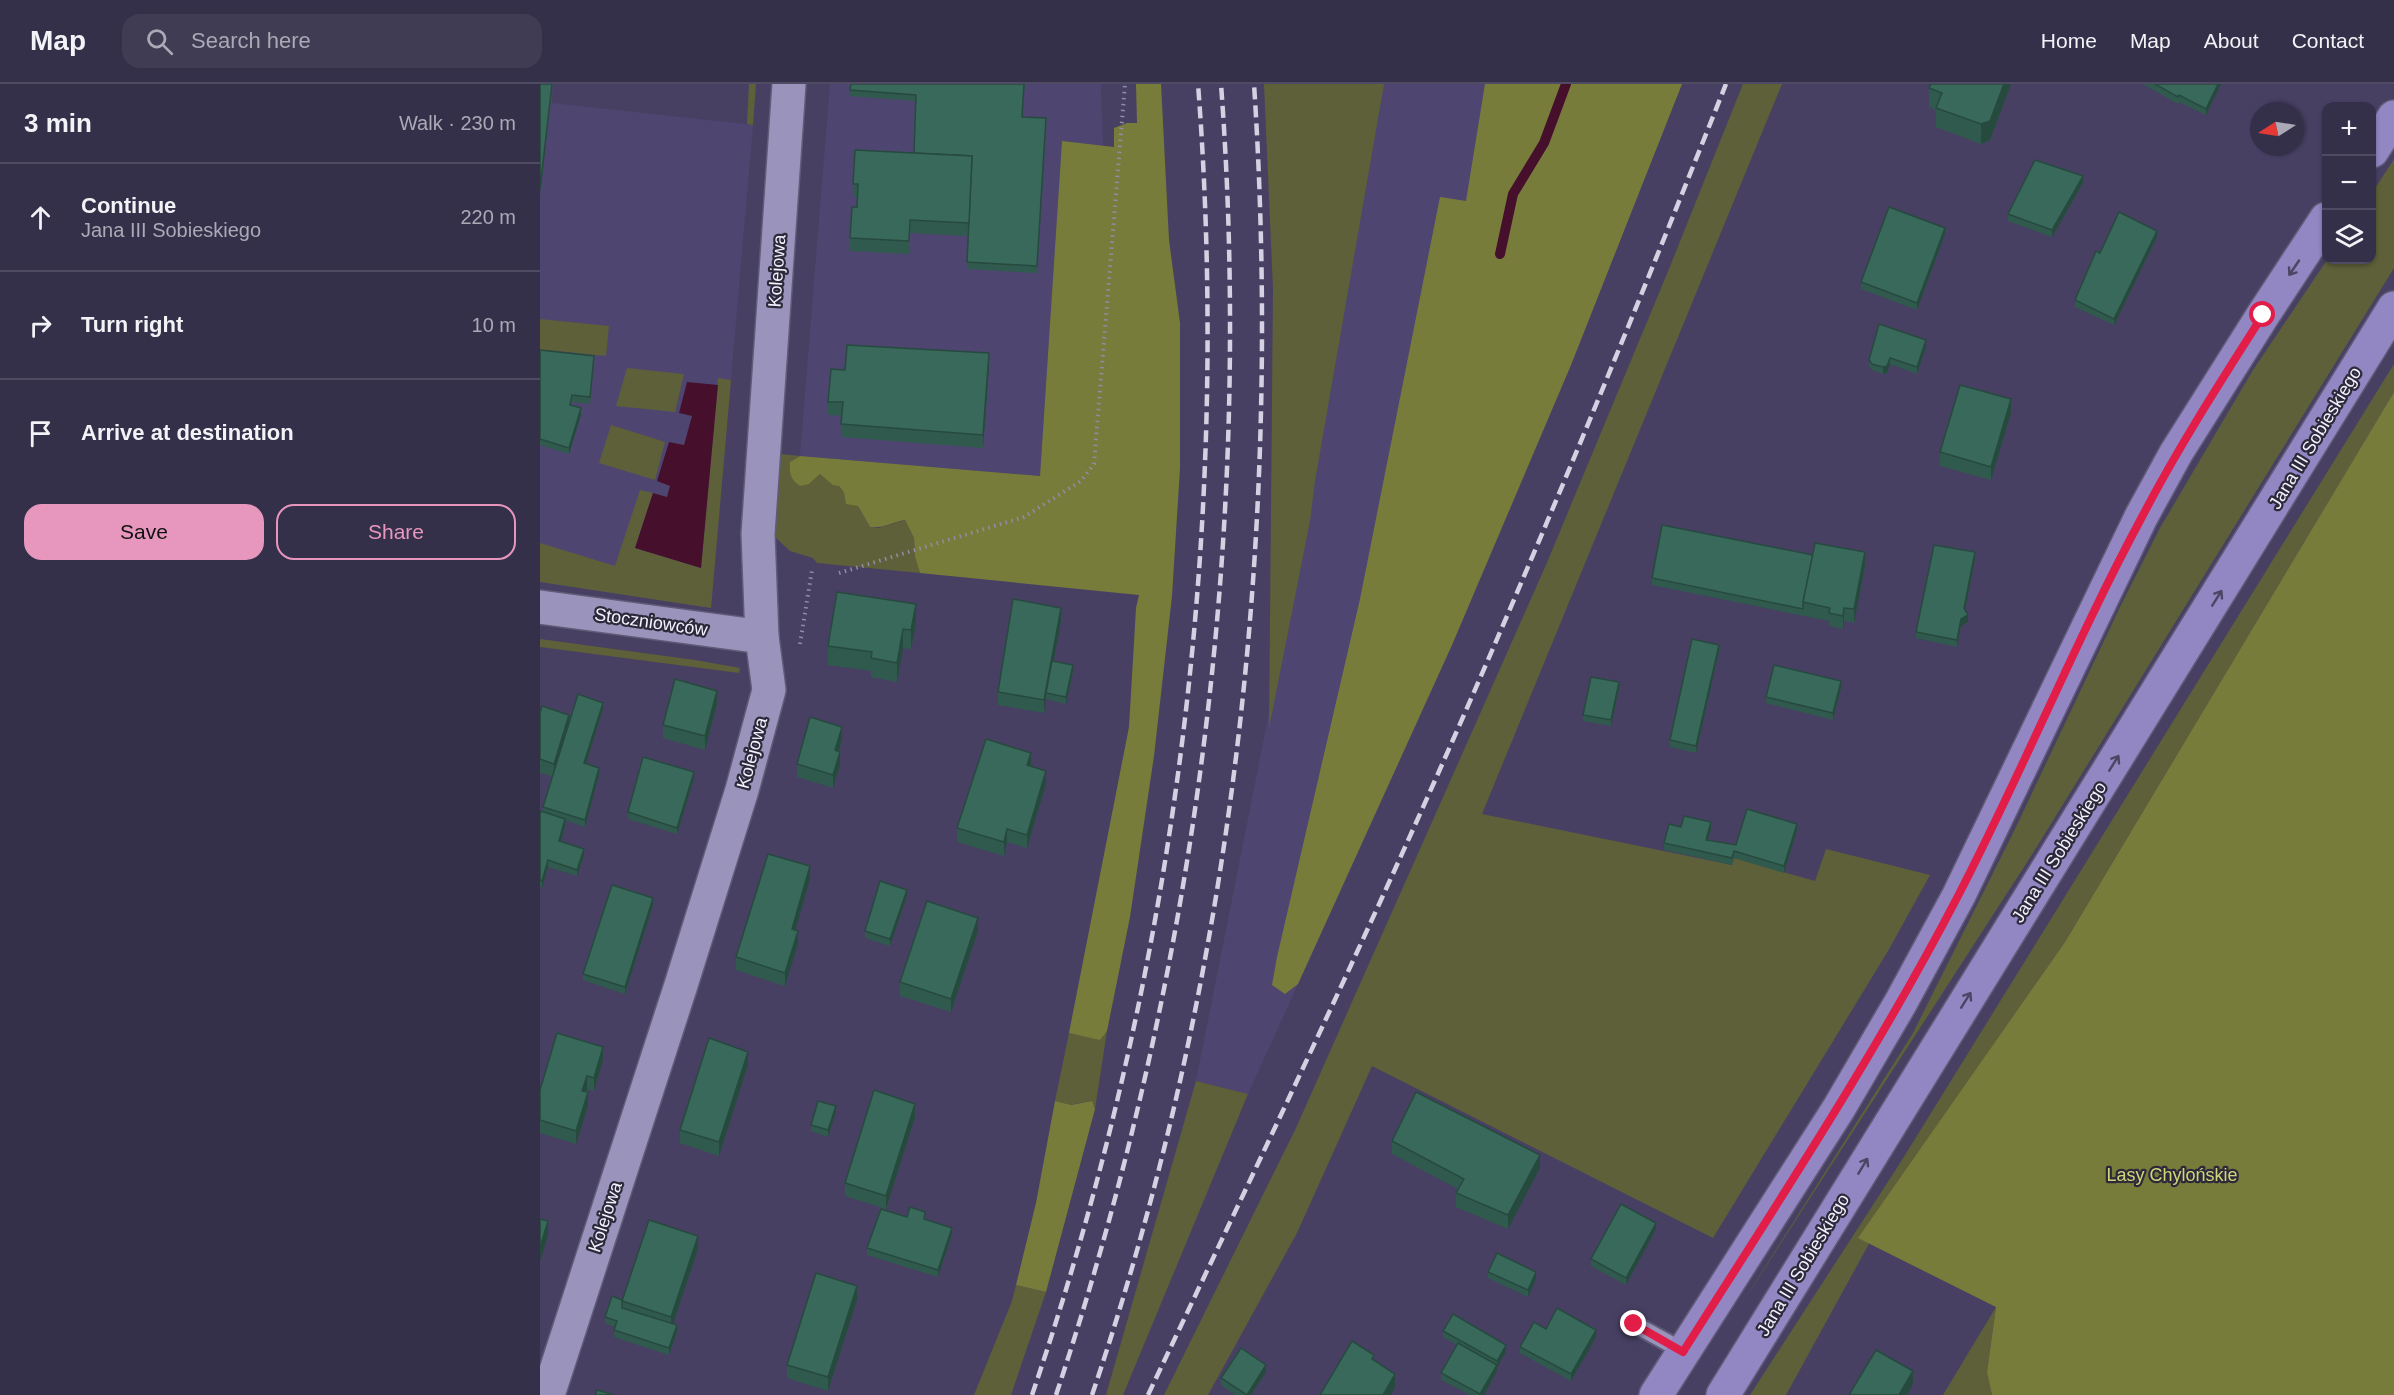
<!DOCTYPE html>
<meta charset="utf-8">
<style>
:root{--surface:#35304a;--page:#403c54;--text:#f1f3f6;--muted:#aaa9b5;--line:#4f4b62;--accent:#e797bd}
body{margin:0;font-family:Arial,sans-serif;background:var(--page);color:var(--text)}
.controls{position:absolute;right:18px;top:18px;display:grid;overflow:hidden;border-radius:12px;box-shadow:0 2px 4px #0004}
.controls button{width:54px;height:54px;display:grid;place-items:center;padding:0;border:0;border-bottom:2px solid var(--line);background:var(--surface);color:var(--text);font:30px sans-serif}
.compass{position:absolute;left:1710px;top:18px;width:54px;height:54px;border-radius:50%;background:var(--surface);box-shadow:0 2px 4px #0004;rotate:258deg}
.stop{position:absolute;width:18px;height:18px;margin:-14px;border:4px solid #e11d48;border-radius:50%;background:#fff}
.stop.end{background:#e11d48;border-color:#fff;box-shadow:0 2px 6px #0008}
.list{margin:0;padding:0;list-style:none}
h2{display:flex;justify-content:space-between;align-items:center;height:78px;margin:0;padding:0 24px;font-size:26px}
h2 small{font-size:20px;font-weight:400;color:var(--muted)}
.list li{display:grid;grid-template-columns:39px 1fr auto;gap:18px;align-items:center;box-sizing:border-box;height:108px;padding:0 24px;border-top:2px solid var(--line)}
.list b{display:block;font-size:22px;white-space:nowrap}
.list p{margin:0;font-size:20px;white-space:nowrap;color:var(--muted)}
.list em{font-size:20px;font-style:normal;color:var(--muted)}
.actions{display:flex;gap:12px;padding:18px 24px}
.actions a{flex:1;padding:14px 0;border:2px solid var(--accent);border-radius:18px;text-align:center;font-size:21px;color:var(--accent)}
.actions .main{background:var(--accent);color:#111}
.icon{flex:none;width:33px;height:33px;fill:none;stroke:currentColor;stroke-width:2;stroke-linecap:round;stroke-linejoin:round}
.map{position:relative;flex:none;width:1854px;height:1311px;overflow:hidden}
header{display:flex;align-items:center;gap:36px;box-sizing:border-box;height:84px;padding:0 30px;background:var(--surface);border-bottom:2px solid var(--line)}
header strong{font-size:28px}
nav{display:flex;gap:33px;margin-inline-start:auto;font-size:21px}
.search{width:420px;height:54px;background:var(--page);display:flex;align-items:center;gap:15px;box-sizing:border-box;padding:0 21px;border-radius:18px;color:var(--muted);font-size:22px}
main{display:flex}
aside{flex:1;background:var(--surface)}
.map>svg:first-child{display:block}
</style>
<header>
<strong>Map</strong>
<div class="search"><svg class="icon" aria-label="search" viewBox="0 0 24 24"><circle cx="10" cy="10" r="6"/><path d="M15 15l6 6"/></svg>Search here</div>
<nav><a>Home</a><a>Map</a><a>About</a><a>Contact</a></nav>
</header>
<main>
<aside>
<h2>3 min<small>Walk · 230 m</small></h2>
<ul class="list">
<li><svg class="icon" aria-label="ahead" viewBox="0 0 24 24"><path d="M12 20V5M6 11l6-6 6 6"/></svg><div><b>Continue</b><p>Jana III Sobieskiego</p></div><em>220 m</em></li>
<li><svg class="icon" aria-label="right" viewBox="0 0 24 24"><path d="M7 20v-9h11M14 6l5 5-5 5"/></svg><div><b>Turn right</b></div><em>10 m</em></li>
<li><svg class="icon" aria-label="arrive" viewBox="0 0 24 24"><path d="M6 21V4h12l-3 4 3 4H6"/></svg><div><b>Arrive at destination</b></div></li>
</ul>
<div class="actions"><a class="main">Save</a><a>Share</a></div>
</aside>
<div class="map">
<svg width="1854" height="1311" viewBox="0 0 1854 1311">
<rect width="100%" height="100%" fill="#474063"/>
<g fill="#4e4670">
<path d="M0 0H13L12 19 213 41 171 524 0 498Z"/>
<path d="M290 0H561L563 62 522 58 500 392 260 372Z"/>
<path d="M767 0H1142L1031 281 912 561 708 1010 656 997 775 397Z"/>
</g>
<g fill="#5d6038">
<path d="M209 0H216L213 41 207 40Z"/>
<path d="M724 0H844L775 397 770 437 729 644 733 205Z"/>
<path d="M1203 0H1242L942 730 1192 781 1194 774 1275 797 1286 765 1390 791 1348 867 1173 1154 832 982 757 1149 668 1311H624L756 1044 900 720 1006 481 1129 185Z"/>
<path d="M1854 75V184L1493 769 1194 1232 1373 949 1475 745 1580 523 1620 444 1713 286 1787 176H1832V109Z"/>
<path d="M0 235 69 242 66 272 6 266 5 270 0 269Z"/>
<path d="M1854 280V308L1525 858 1319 1154 1330 1158 1246 1311H1210L1362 1076Z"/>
<path d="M87 284 144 290 135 328 76 322Z"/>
<path d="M178 294 191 296 171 524 0 498V459L75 482 100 406 113 409 95 464 161 484Z"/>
<path d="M71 341 125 358 115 396 59 379Z"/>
<path d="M240 370 260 372 250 378 269 400 280 390 299 402 318 422 330 443 338 444 365 436 374 454 375 473 380 489 277 479 273 474 250 467 233 451Z"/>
<path d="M0 555 155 576 200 584 199 589 0 563Z"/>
<path d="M567 947 555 1025 551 1017 530 1021 515 1017 529 949 560 955Z"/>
<path d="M656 997 708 1010 583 1311H566Z"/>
<path d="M476 1201 506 1208 471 1311H434L472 1217Z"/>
<path d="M1456 1223 1447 1288 1452 1311H1403Z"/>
</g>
<g fill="#787c3b">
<path d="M596 0H621L629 156 640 239V384L632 512 614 672 590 833 567 947 560 956 529 949 589 643 596 524 599 511 380 489 375 473 374 454 365 436C353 438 342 445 330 443L318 422 306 420 304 408 299 402 293 401 280 390 269 400 260 402C251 396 249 390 250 378L260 372 500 392 522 57 574 63V44L587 39H597Z"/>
<path d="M945 0H1142L1031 281 912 561 758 900 745 910 732 901 737 873 820 515 900 113 926 117Z"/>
<path d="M1854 308V1311H1452L1447 1288 1456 1223 1318 1154 1525 858Z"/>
<path d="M515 1017 531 1021 552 1017 555 1025 506 1208 476 1201 496 1119Z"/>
</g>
<path fill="#46102d" d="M147 298 178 301 161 484 95 464 113 409 127 413 130 402 117 397 129 358 144 361 152 332 139 329Z"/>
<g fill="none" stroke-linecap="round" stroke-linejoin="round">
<path stroke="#46102d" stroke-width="10" d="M960 170 973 110 1004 59 1026 0"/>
<defs>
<path id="lane" d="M1094 1240 1143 1267"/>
<g id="street">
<path d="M0 523 222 553"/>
<path d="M8 1311 141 901 202 706 229 606 222 553 218 450 249 0"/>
</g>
<g id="primary">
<path d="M1832 67 1854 33"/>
<path d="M1116 1311 1299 1024 1361 918 1419 811 1601 433 1636 369 1723 231 1786 135"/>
<path d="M1183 1311C1405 947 1632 587 1854 224"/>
</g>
</defs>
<use href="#lane" stroke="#605b77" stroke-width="20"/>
<use href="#street" stroke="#605b77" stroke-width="36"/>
<use href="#primary" stroke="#605b77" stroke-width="36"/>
<g stroke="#908ca5" stroke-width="4" stroke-dasharray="1.5 4.5" stroke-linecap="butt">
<path d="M299 489 484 433 541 397 554 380 585 0"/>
<path d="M260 560 272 486"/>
</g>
<use href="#lane" stroke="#9a94bc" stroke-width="16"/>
<use href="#street" stroke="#9a94bc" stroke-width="33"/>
<use href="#primary" stroke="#9286c3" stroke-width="33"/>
<g stroke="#d4d1e2" stroke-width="4.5" stroke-dasharray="12 6" stroke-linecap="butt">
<path d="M492 1311C635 892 692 442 658 0"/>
<path d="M516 1311C656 891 714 442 681 0"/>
<path d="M552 1311C694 892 743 441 714 0"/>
<path d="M608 1311C711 1094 815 878 912 658 1008 441 1098 221 1186 0"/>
</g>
</g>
<g fill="#305a4d">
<path d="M311 0H485L482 33 506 41 497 189 427 185 428 152 370 149 369 170 310 167V154L317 123 318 113H313V100L374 69 375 17 310 12Z"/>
<path d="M1391 0H1471L1450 56 1441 60 1396 43V26L1389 23V4Z"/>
<path d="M1603 0H1681L1666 31 1639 18 1638 20Z"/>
<path d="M1543 99 1512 153 1468 137V130Z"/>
<path d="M1405 150 1377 226 1321 205V198Z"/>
<path d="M1617 153 1574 241 1535 223V216L1560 169Z"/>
<path d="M1386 263 1377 290 1350 280 1347 289 1343 290 1332 286 1329 282V276Z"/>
<path d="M0 266 54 279 50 320 32 318 31 322 41 331 29 370 0 361Z"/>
<path d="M449 282 443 364 301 353 302 332 288 331V318L305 286Z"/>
<path d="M1471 329 1451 396 1400 382V368Z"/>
<path d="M1435 475 1425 526 1428 538 1421 542 1417 563 1376 554V548Z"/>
<path d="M1325 482 1314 539 1304 537 1303 545 1289 542V537L1112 501V494Z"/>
<path d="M521 537 513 577 533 587 526 620 506 615 504 629 458 621V608Z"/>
<path d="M376 539 371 565 363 564 357 598 331 593V587L288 581V562Z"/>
<path d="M1179 567 1156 669 1130 663V656Z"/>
<path d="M1079 604 1071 642 1043 637V631Z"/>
<path d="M1301 604 1293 636 1226 619V613Z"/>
<path d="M177 620 165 666 123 654V641Z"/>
<path d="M63 625 46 680 59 691 45 743 25 736V742L21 758 44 772 37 792 8 783 2 804 0 803V731L3 728V723L12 692 0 689V629L29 638Z"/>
<path d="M302 656 299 668 300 681 293 704 257 693V680Z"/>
<path d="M491 682 506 700 487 764 467 758 464 772 417 758V744Z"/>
<path d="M154 694 137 750 88 735V728Z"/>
<path d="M1141 743 1171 745 1168 756 1196 761 1257 746 1244 789 1194 774 1192 781 1124 766V759Z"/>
<path d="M270 795 255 846 258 860 245 902 196 886V873Z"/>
<path d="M367 812 350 862 325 854V847Z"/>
<path d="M113 821 85 910 43 896V890Z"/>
<path d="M438 847 411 928 360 912V898Z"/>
<path d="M63 976 54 1007 47 1005 46 1008 48 1022 36 1060 0 1049V1006Z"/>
<path d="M208 981 179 1072 140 1059V1046Z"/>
<path d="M296 1028 288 1053 271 1047V1041Z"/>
<path d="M375 1033 346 1125 305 1112V1099Z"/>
<path d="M852 1057 1000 1084 968 1145 916 1123V1109L918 1105 852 1070Z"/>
<path d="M367 1133 385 1135 412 1150 398 1193 327 1171V1164Z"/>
<path d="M1116 1145 1086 1201 1051 1182V1175Z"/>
<path d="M158 1165 133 1240 137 1248 129 1271 74 1253 75 1243 65 1239V1233L82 1216Z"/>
<path d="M948 1188 996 1195 988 1213 948 1194Z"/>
<path d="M317 1216 288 1307 247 1294V1281Z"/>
<path d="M1006 1245 1056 1253 1031 1297 980 1269V1263Z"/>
<path d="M903 1247 966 1267 957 1283V1287L944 1311H930L901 1296V1289L917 1261 903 1253Z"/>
<path d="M726 1288 711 1311H695L681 1301V1294Z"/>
</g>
<g fill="#274a3f">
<path d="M12 0 0 111V105Z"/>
<path d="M1464 0H1471L1450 56 1441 60V40Z"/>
<path d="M1678 0H1681L1666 31V25Z"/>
<path d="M1543 92V99L1512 153V146Z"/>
<path d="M1405 144V150L1377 226V219Z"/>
<path d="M1617 147V153L1574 241V235Z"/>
<path d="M1386 256V263L1377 290V283Z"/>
<path d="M449 269V282L443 364V351Z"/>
<path d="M1350 274V280L1347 289 1343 290V283Z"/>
<path d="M1471 315V329L1451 396V383Z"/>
<path d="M41 324V331L29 370V364Z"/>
<path d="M1325 468V482L1314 539V525Z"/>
<path d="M1435 468V475L1424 531V524Z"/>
<path d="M376 520V539L371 565V546Z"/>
<path d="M521 524V537L508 609H506V615L504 629V616Z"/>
<path d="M1304 524V537L1303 545V532Z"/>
<path d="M1428 531V538L1421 542 1417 563V556L1421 535Z"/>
<path d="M363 545V564L357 598V579Z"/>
<path d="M1179 561V567L1156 669V662Z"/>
<path d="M533 581V587L526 620V613Z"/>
<path d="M1301 597V604L1293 636V629Z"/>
<path d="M1079 598V604L1071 642V636Z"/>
<path d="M177 607V620L165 666V652Z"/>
<path d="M63 619V625L44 686V679Z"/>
<path d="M29 631V644L14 693V680Z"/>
<path d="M302 643V656L295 680V666Z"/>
<path d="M300 668V681L293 704V691Z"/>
<path d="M491 669V682L487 681Z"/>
<path d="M59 684V691L45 743V736Z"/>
<path d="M506 687V700L487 764V751Z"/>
<path d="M154 688V694L137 750V744Z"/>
<path d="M25 735V742L19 764V757Z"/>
<path d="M1171 738V745L1166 762V756Z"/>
<path d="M1257 740V746L1244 789V782Z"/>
<path d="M467 745V758L464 772V758Z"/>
<path d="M44 765V772L37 792V786Z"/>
<path d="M8 776V783L2 804V797Z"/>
<path d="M270 782V795L252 858V845Z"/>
<path d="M367 806V812L350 862V855Z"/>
<path d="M113 814V821L85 910V903Z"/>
<path d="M438 834V847L411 928V915Z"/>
<path d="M258 847V860L245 902V889Z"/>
<path d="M63 963V976L54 1007V994Z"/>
<path d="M208 968V981L179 1072V1058Z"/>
<path d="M47 992V1005L42 1020V1007Z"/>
<path d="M48 1008V1022L36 1060V1047Z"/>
<path d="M375 1020V1033L346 1125V1112Z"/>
<path d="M296 1022V1028L288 1053V1046Z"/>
<path d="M1000 1071V1084L968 1145V1131Z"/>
<path d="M8 1137V1151L0 1178V1164Z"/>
<path d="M1116 1139V1145L1086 1201V1194Z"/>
<path d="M412 1144V1150L398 1193V1186Z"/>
<path d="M158 1152V1165L131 1246V1233Z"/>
<path d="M996 1188V1195L988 1213V1206Z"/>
<path d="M317 1202V1216L288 1307V1293Z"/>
<path d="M137 1241V1248L129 1271V1264Z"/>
<path d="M1056 1246V1253L1031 1297V1290Z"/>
<path d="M966 1261V1267L957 1284V1277Z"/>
<path d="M726 1281V1288L711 1311H707Z"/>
<path d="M957 1281V1287L944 1311H940Z"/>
<path d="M1373 1287V1300L1367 1311H1359Z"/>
<path d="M855 1290V1303L851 1311H843Z"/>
</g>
<g fill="#38695a" stroke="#274a3f" stroke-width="1.5">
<path d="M0 0H12L0 105Z"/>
<path d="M311 0H484L482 33 506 34 497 182 427 178 432 72 374 69 376 11 310 6Z"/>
<path d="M1391 0H1464L1450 37 1441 40 1396 24 1402 9 1389 4Z"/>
<path d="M1615 0H1678L1666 25 1639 11 1638 13Z"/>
<path d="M315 66 432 72 429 139 370 136 369 157 310 154 312 123H317L318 100H313Z"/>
<path d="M1495 76 1543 92 1512 146 1468 130Z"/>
<path d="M1349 123 1405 144 1377 219 1321 198Z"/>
<path d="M1579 128 1617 147 1574 235 1535 216 1556 167 1560 169Z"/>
<path d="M1339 240 1386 256 1377 283 1350 274 1347 282 1343 283 1332 280 1329 276Z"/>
<path d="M307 261 449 269 443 351 301 340 303 318H288L291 285 305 286Z"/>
<path d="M0 266 54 272 50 313 32 311 30 321 41 324 29 364 0 355Z"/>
<path d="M1420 301 1471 315 1451 383 1400 368Z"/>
<path d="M1122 441 1273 471 1263 518V525L1112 494Z"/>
<path d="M1275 459 1325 468 1314 525 1304 524 1303 532 1289 529 1290 524 1263 518Z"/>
<path d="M1394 461 1435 468 1424 524 1428 531 1421 535 1417 556 1376 548Z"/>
<path d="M297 508 376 520 371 546 363 545 357 579 331 574 332 568 288 562Z"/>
<path d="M473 515 521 524 504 616 458 608Z"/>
<path d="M1152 555 1179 561 1156 662 1130 656Z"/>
<path d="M512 577 533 581 526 613 506 609Z"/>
<path d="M1234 581 1301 597 1293 629 1226 613Z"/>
<path d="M1051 593 1079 598 1071 636 1043 631Z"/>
<path d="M135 595 177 607 165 652 123 641Z"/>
<path d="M38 610 63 619 44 679 59 684 45 736 3 723Z"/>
<path d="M2 622 29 631 14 680 0 675V629Z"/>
<path d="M270 633 302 643 295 666 300 668 293 691 257 680Z"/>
<path d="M446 655 491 669 487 681 506 687 487 751 467 745 464 758 417 744Z"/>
<path d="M103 673 154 688 137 744 88 728Z"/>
<path d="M1207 725 1257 740 1244 782 1194 767 1192 774 1124 759 1129 740 1141 743 1144 732 1171 738 1166 756 1196 761Z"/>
<path d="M1 727 25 735 19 757 44 765 37 786 8 776 2 797 0 796V731Z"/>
<path d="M228 770 270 782 252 845 258 847 245 889 196 873Z"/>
<path d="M340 797 367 806 350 855 325 847Z"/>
<path d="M72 801 113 814 85 903 43 890Z"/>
<path d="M387 817 438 834 411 915 360 898Z"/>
<path d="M17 949 63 963 54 994 47 992 42 1007 48 1008 36 1047 0 1036V1006Z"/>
<path d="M169 954 208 968 179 1058 140 1046Z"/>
<path d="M334 1006 375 1020 346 1112 305 1099Z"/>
<path d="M876 1008 1000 1071 968 1131 916 1109 924 1095 852 1057Z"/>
<path d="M278 1017 296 1022 288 1046 271 1041Z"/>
<path d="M1081 1120 1116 1139 1086 1194 1051 1175Z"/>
<path d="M370 1123 385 1128 384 1135 412 1144 398 1186 327 1164 341 1125 367 1133Z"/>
<path d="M0 1135 8 1137 0 1164Z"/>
<path d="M109 1136 158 1152 131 1233 82 1217Z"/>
<path d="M957 1169 996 1188 988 1206 948 1188Z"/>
<path d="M276 1189 317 1202 288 1293 247 1281Z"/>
<path d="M72 1212 82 1216V1224L137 1241 129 1264 74 1246 77 1237 65 1233Z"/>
<path d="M1017 1224 1056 1246 1031 1290 980 1263 994 1238 1006 1245Z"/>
<path d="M913 1230 966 1261 957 1277 903 1247Z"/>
<path d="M812 1257 834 1271 832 1275 855 1290 843 1311H780Z"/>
<path d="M918 1259 957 1281 940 1310 901 1289Z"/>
<path d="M701 1264 726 1281 707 1311 681 1294Z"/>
<path d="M1336 1266 1373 1287 1359 1311H1309Z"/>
<path d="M57 1306 74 1311H55Z"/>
</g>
<defs><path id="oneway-shaft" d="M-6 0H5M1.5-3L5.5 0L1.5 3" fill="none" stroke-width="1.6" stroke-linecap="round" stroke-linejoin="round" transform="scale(1.5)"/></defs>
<g stroke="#4b4663">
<use href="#oneway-shaft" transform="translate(1754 184) rotate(124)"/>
<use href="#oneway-shaft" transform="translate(1677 514) rotate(-58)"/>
<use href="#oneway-shaft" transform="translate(1574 679) rotate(-58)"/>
<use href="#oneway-shaft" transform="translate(1426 916) rotate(-58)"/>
<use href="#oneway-shaft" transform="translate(1323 1082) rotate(-59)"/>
</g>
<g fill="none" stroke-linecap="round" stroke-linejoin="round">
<path stroke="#e11d48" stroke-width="8" d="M1094 1240 1143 1268C1238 1118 1336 970 1418 812 1483 687 1536 555 1603 431 1639 362 1681 297 1723 231"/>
</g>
<g text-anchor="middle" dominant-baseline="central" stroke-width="4.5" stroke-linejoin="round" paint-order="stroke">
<g font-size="18" fill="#f3f1fe" stroke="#2c2a3a">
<text transform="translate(237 187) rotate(-86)">Kolejowa</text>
<text transform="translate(1775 354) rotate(-59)">Jana III Sobieskiego</text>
<text transform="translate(111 538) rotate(8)">Stoczniowców</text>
<text transform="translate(212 669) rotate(-75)">Kolejowa</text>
<text transform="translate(1519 768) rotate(-58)">Jana III Sobieskiego</text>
<text transform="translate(65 1133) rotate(-72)">Kolejowa</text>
<text transform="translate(1263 1181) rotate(-59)">Jana III Sobieskiego</text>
</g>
<g font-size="18" fill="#d0d678" stroke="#2c2a3a">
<text x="1632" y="1091">Lasy Chylońskie</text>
</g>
</g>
</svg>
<div class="controls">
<button>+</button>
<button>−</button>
<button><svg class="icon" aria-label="layers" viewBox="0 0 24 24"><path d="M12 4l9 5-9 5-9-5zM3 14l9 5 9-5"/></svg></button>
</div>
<svg class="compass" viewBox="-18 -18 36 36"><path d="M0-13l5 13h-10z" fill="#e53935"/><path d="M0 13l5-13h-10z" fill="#aaa9b5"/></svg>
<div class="stop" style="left:1723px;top:231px"></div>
<div class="stop end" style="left:1094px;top:1240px"></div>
</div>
</main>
